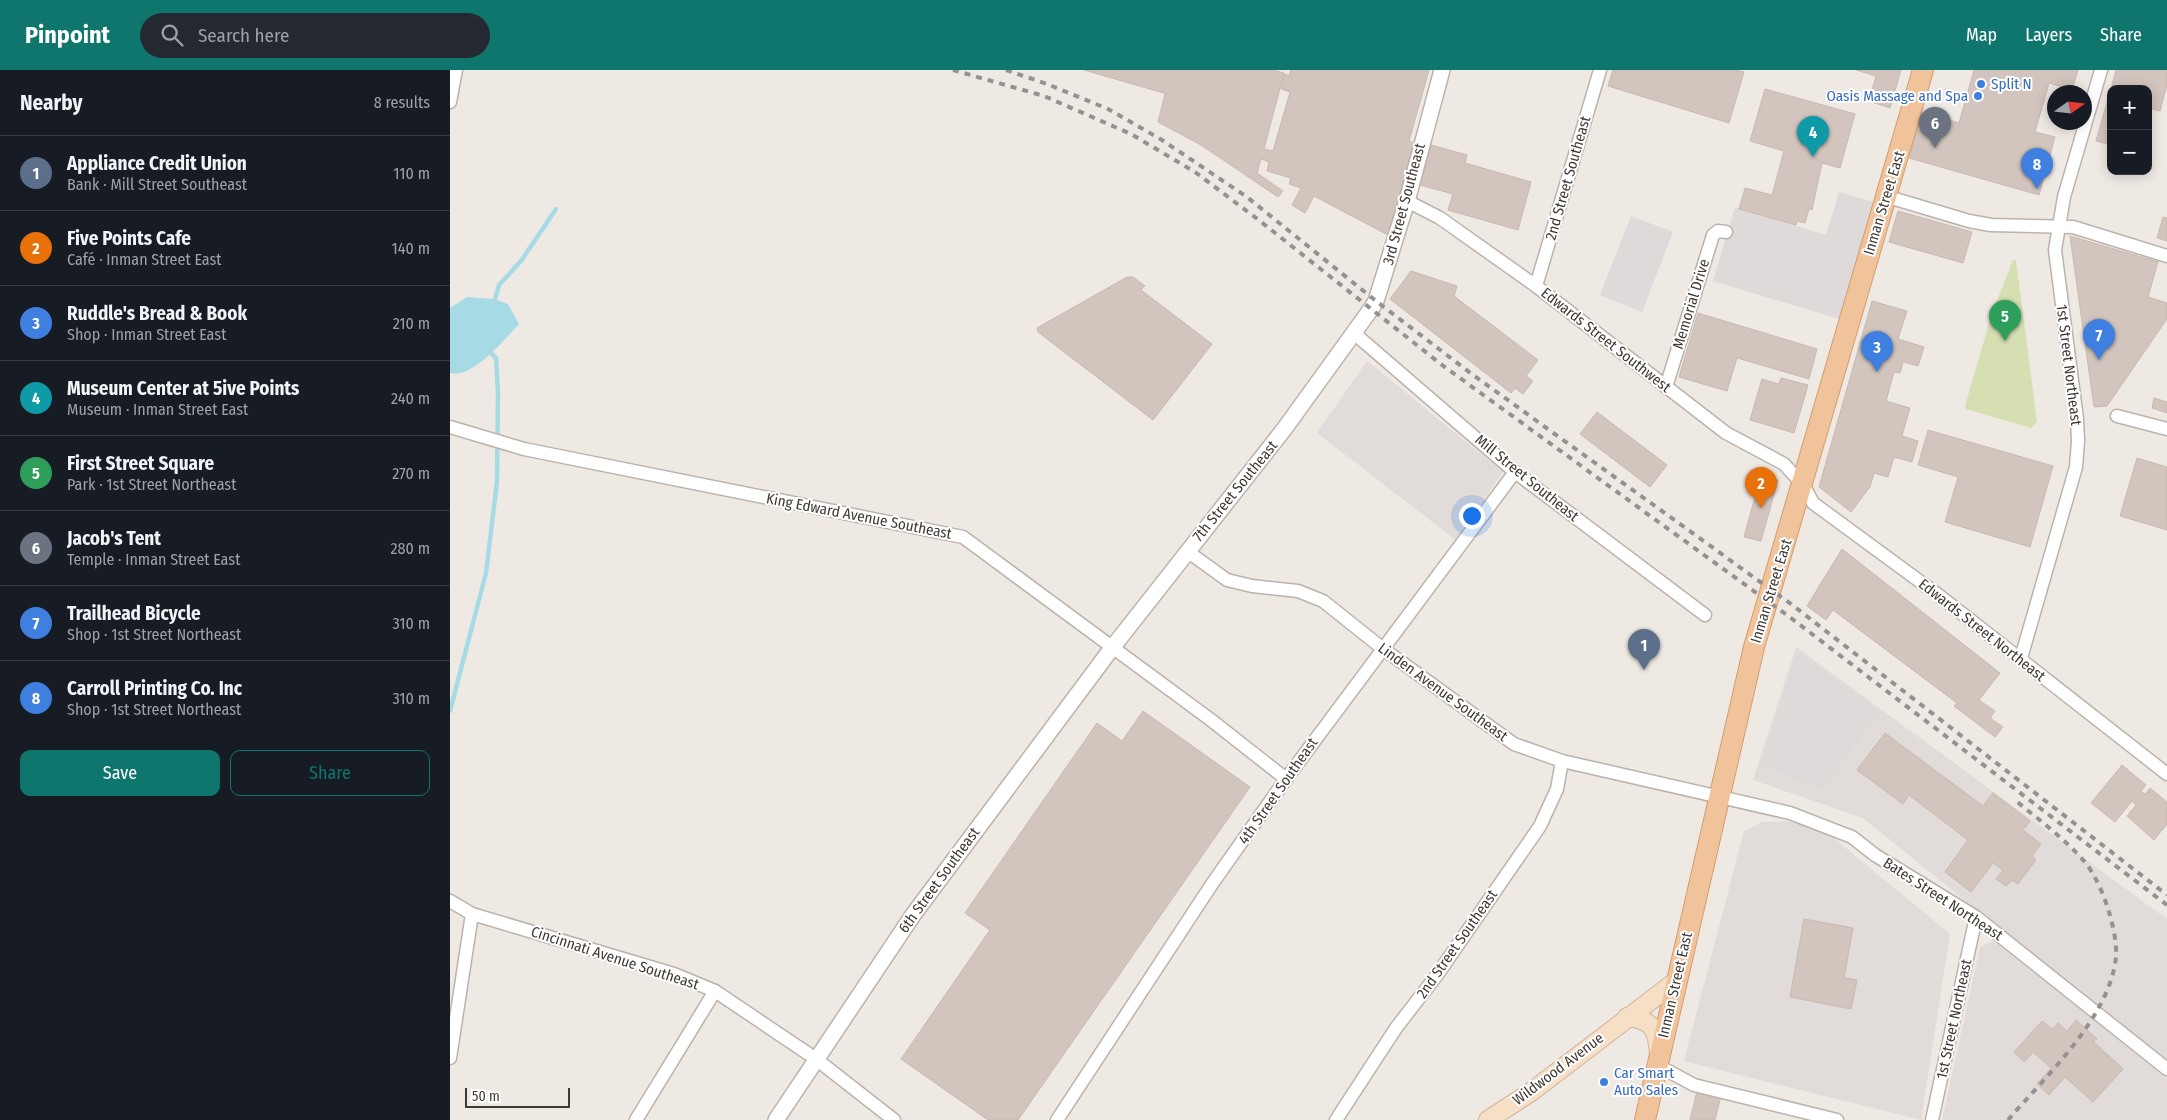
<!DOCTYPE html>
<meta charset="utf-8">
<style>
:root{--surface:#171b24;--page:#242831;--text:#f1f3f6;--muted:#9ea1a6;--line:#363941;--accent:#0f766e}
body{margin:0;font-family:"Fira Sans Condensed",sans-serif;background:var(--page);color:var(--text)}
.controls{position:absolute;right:15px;top:15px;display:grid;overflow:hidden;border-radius:10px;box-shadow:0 2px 12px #0003}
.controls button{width:45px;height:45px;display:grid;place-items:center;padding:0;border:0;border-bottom:1px solid var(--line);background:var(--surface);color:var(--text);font:25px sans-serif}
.compass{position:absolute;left:1597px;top:15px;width:45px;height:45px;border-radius:50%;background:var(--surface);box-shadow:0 2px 12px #0003;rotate:76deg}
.scale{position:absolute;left:15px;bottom:12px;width:105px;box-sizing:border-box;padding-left:5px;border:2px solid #403934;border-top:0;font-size:14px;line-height:18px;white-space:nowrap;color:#403934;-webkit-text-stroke:4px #fff;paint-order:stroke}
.you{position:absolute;left:1021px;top:445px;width:18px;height:18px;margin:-12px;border:4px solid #fff;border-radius:50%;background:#1a73e8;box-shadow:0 0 0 8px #1a73e833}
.badge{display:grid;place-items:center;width:32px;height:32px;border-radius:50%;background:var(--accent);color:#fff;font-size:16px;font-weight:700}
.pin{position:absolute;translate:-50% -41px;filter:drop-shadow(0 1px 2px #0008)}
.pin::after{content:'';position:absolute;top:26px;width:18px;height:15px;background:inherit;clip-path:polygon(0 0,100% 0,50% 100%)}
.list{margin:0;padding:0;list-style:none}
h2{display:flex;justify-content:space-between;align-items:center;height:65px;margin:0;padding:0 20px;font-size:21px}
h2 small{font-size:16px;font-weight:400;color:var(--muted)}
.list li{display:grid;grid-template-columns:32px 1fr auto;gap:15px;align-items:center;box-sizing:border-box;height:75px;padding:0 20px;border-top:1px solid var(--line)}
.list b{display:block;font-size:19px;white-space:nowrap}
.list p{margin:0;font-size:16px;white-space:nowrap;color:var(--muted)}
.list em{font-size:16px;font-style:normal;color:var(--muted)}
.actions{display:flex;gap:10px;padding:15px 20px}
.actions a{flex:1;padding:11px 0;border:1px solid var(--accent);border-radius:10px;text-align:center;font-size:18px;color:var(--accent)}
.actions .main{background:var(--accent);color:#fff}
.icon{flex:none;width:28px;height:28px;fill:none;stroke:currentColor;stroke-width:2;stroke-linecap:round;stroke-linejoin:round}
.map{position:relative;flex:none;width:1717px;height:1050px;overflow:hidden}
header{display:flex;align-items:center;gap:30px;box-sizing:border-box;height:70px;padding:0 25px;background:var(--accent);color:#fff}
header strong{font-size:24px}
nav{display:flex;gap:28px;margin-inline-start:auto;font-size:18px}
.search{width:350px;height:45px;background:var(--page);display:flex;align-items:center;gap:12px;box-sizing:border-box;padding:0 18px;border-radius:28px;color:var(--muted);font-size:19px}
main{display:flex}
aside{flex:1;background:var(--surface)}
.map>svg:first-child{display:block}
</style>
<header>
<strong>Pinpoint</strong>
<div class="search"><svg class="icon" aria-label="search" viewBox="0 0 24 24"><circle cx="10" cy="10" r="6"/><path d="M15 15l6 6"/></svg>Search here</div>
<nav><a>Map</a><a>Layers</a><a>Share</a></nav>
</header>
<main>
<aside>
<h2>Nearby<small>8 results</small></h2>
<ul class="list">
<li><span class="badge" style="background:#5c6f8a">1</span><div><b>Appliance Credit Union</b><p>Bank · Mill Street Southeast</p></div><em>110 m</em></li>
<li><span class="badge" style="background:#e8710a">2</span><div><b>Five Points Cafe</b><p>Café · Inman Street East</p></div><em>140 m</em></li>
<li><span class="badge" style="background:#3f7fe0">3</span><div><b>Ruddle's Bread &amp; Book</b><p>Shop · Inman Street East</p></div><em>210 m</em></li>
<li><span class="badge" style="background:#0f9aa8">4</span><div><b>Museum Center at 5ive Points</b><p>Museum · Inman Street East</p></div><em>240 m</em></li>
<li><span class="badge" style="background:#2e9e5b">5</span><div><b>First Street Square</b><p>Park · 1st Street Northeast</p></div><em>270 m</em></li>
<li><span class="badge" style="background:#6b7280">6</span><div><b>Jacob's Tent</b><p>Temple · Inman Street East</p></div><em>280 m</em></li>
<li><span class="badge" style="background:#3f7fe0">7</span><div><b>Trailhead Bicycle</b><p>Shop · 1st Street Northeast</p></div><em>310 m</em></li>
<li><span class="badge" style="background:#3f7fe0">8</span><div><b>Carroll Printing Co. Inc</b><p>Shop · 1st Street Northeast</p></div><em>310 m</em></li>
</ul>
<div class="actions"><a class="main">Save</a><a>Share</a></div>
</aside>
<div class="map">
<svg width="1717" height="1050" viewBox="0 0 1717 1050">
<rect width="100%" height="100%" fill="#efe9e4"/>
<g fill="#e1dbd9">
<path d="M917 291 1053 402 1006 470 867 363Z"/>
<path d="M1346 577 1717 849V995L1413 748 1303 710Z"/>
<path d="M1363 751 1500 864 1471 1050 1234 991 1294 761 1312 752Z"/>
<path d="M1543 871 1717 1008V1050H1492L1530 877Z"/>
</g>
<path fill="#d6dfb1" d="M1563 190H1566L1587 352 1581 358 1516 339 1515 336 1542 243Z"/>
<g fill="#dddad9">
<path d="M1389 122 1424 132 1389 249 1263 211 1285 137 1376 165Z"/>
<path d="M1181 146 1223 162 1192 242 1150 225Z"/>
<path d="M1347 582 1429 641 1374 718 1311 696Z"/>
</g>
<path fill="#a6dbe6" d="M17 227 44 229 58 234 69 254C56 268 21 310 0 303V238Z"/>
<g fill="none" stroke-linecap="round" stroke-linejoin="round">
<g stroke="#a6dbe6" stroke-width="4.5">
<path d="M44 233 49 215 71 191 106 139"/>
<path d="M0 641 36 503 47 411 48 322 46 288 41 283V278"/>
</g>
</g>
<g fill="#d2c5be" stroke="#c9b8af">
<path d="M634 0H823L834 3 814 79 823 81 840 22 831 19 835 4 839 6 841 0H979L959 71 964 73 938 165 864 126 855 143 842 135 851 118 839 114 841 108 817 101 819 92 811 89 807 103 833 121 828 127 751 75 708 52 715 24H717Z"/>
<path d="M1163 0H1286L1294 2 1279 53 1158 16Z"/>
<path d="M1406 0H1451L1440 38 1419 31 1426 6Z"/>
<path d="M1524 0H1628L1622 20 1599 13 1585 62 1605 67 1589 125 1459 88 1472 43 1509 53Z"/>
<path d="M1666 0H1717V15L1710 41 1698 38V19H1661Z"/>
<path d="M1315 19 1405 44 1390 98 1372 93 1362 140 1359 139 1355 153 1347 151 1346 155 1289 139 1295 118 1322 125 1334 81 1300 71Z"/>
<path d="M1661 19V75L1646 71Z"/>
<path d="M981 75 1017 85 1015 93 1081 112 1068 160 998 140 1003 124 970 115Z"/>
<path d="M1448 141 1522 162 1513 193 1439 172Z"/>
<path d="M1713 147 1717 148V171L1707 168Z"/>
<path d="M1620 166 1708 192 1698 227 1717 233V249L1657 336 1644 337Z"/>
<path d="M961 201 1007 216 1004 226 1088 290 1076 306 1083 311 1073 324 1065 318 1061 323 940 229Z"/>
<path d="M677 207H683L695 216 691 220 762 274 703 350 588 262 587 258Z"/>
<path d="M1422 231 1457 241 1448 269 1474 277 1468 296 1453 292 1450 303 1444 302 1436 331 1460 338 1452 366 1468 371 1462 392 1444 387 1438 407 1424 403 1420 417 1401 442 1369 417Z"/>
<path d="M1248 243 1367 279 1359 309 1287 288 1277 321 1229 307Z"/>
<path d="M1331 308 1358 315 1344 363 1300 350 1312 309 1329 314Z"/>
<path d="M1704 328 1717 332V343L1702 338Z"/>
<path d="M1147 342 1217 395 1200 417 1130 364Z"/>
<path d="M1478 360 1603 396 1580 477 1495 452 1508 407 1468 395Z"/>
<path d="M1687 388 1717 397V460L1670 446Z"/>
<path d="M1311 405 1328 410 1311 471 1294 467Z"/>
<path d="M1392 479 1550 603 1529 630 1545 641 1540 648 1553 657 1545 667 1504 636 1507 633 1383 540 1376 550 1357 536Z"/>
<path d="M693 641 800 717 568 1050H538L451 989 540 860 515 843 647 653 672 671Z"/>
<path d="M1435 663 1533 736 1543 723 1580 751 1573 760 1591 774 1582 786 1586 790 1568 814 1562 810 1556 816 1546 809 1553 800 1543 793 1521 822 1495 802 1518 770 1459 725 1453 734 1407 700Z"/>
<path d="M1672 695 1696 715 1691 721 1695 724 1700 718 1717 732V754L1704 770 1677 746 1686 735 1682 731 1665 752 1641 733Z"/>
<path d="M1354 849 1403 858 1394 908 1407 910 1401 939 1340 927Z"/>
<path d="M1626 950 1647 969 1643 971 1673 999 1643 1032 1615 1007 1599 1025 1587 1014 1601 998 1583 982 1574 992 1564 982 1592 951 1602 959 1608 953 1617 961Z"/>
<path d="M1247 1021 1271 1026 1265 1050H1240Z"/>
</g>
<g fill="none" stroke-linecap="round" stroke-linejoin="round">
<defs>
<g id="minor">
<path d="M0 32 6 0"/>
<path d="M1435 126 1519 151 1541 155 1623 157 1717 186"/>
<path d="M957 131 990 148 1086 216 1276 363 1334 394 1354 416 1363 433 1487 524 1717 704"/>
<path d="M1086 216 1150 0"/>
<path d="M905 264 1065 402 1255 545"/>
<path d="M1216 317 1263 165 1268 161 1276 162"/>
<path d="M1667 346 1717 359"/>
<path d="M0 357 74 379 513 467 761 650 836 709"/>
<path d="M737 481 777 510 802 516 848 521 873 531 932 578 1064 674 1112 691 1340 743 1402 767 1425 785 1526 847 1717 999"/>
<path d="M1571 588 1626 397 1628 371 1627 349 1605 180 1614 127 1651 0"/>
<path d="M0 831 22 844 224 904 265 921 366 989 444 1050"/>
<path d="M0 988 22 844"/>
<path d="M1207 995 1244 1015 1387 1050"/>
<path d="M186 1050 265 921"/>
<path d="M607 1050 762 814 836 709 1065 402"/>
<path d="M886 1050 946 958 987 905 1090 756 1107 719 1112 691"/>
<path d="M1482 1050 1526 847"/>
</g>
<path id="tertiary" d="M326 1050 463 845 662 578 835 358 921 239 926 231 957 131 992 0"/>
<g id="secondary">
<path d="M1177 947C1204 950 1207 960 1209 984"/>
<path d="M1038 1050 1081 1022 1225 912"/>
</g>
<path id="primary" d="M1195 1050 1304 577 1473 0"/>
</defs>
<use href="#minor" stroke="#bcb2ab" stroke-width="15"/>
<use href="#tertiary" stroke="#bcb2ab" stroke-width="18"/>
<use href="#secondary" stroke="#cdb39a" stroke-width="20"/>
<use href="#primary" stroke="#d39c6e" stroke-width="22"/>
<use href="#minor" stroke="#fff" stroke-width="12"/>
<use href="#tertiary" stroke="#fff" stroke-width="15"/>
<use href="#secondary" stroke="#f7dfc6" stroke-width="18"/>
<use href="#primary" stroke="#f1c39b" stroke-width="20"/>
<g stroke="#929292" stroke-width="4" stroke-dasharray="6 6" stroke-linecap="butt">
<path d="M503 0 594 26 681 64 745 102 810 151 992 295 1341 548 1717 835"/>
<path d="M556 0 597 14 658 39 712 70 797 127 926 231 1023 305 1341 534 1717 825"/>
<path d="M1558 1050C1596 1006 1660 947 1666 887 1667 873 1663 856 1659 842 1654 825 1645 804 1634 791 1614 768 1589 750 1565 730"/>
</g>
</g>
<g fill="#3f7fe0" stroke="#fff" stroke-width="2">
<circle cx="1531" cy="14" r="5"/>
<circle cx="1528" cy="26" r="5"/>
<circle cx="1154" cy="1012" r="5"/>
</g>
<g text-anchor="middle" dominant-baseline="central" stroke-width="4" stroke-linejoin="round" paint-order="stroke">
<g font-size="15" fill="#366cbe" stroke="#fff" text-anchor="start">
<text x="1541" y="14">Split N</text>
<text x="1518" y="26" text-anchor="end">Oasis Massage and Spa</text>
<text x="1164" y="1003">Car Smart<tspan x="1164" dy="17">Auto Sales</tspan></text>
</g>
<g font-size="15" fill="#403934" stroke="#fff">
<text transform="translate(1118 108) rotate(-74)">2nd Street Southeast</text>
<text transform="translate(1434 133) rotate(-73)">Inman Street East</text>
<text transform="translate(954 134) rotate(-75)">3rd Street Southeast</text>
<text transform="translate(1241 234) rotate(-73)">Memorial Drive</text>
<text transform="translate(1156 270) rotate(38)">Edwards Street Southwest</text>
<text transform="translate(1619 295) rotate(83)">1st Street Northeast</text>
<text transform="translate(1077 408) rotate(39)">Mill Street Southeast</text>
<text transform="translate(785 421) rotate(-51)">7th Street Southeast</text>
<text transform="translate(409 446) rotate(11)">King Edward Avenue Southeast</text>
<text transform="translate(1321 521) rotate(-73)">Inman Street East</text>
<text transform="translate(1532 560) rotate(38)">Edwards Street Northeast</text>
<text transform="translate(993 622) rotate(36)">Linden Avenue Southeast</text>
<text transform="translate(828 721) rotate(-55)">4th Street Southeast</text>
<text transform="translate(489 810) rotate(-54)">6th Street Southeast</text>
<text transform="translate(1493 829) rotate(33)">Bates Street Northeast</text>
<text transform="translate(1007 874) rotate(-55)">2nd Street Southeast</text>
<text transform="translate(165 888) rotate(18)">Cincinnati Avenue Southeast</text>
<text transform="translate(1225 915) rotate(-77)">Inman Street East</text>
<text transform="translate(1504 949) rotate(-78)">1st Street Northeast</text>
<text transform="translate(1108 999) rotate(-37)">Wildwood Avenue</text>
</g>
</g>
</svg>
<div class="controls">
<button>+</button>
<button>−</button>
</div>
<svg class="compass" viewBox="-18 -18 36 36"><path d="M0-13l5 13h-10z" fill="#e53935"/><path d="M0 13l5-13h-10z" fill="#9ea1a6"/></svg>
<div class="scale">50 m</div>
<div class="you"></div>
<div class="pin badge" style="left:1194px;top:600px;background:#5c6f8a">1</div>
<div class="pin badge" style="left:1311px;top:438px;background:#e8710a">2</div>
<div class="pin badge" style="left:1427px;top:302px;background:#3f7fe0">3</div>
<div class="pin badge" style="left:1363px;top:87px;background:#0f9aa8">4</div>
<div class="pin badge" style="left:1555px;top:271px;background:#2e9e5b">5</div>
<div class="pin badge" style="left:1485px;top:78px;background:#6b7280">6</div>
<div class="pin badge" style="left:1649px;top:290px;background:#3f7fe0">7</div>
<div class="pin badge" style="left:1587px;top:119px;background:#3f7fe0">8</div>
</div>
</main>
